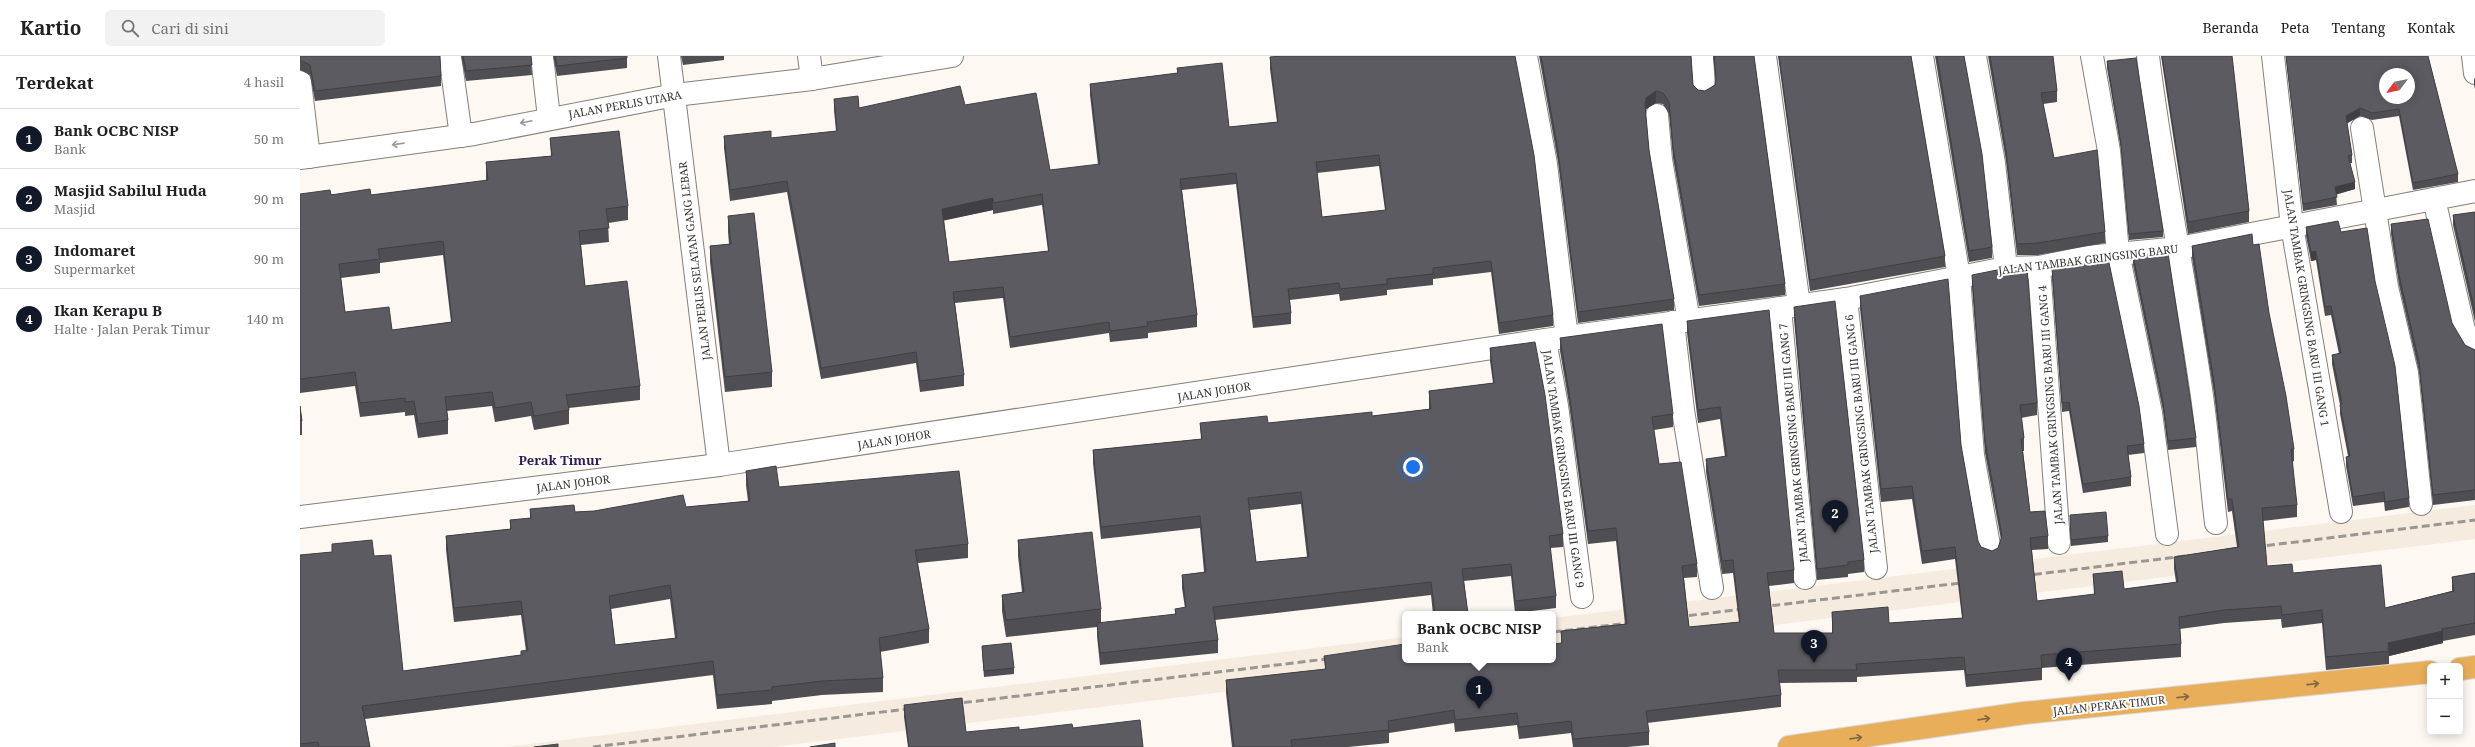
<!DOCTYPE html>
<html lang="id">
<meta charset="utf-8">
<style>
:root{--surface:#fff;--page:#f2f2f2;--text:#202124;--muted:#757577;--line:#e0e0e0;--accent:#111827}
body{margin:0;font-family:"Noto Serif",serif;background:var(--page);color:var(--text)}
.controls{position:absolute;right:12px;bottom:12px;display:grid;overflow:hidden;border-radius:6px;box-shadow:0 2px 10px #0003}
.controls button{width:36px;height:36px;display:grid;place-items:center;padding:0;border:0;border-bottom:1px solid var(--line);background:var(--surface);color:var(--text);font:20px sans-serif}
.compass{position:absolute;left:2079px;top:12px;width:36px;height:36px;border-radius:50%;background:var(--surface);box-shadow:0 2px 10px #0003;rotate:238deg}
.you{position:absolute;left:1113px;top:411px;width:14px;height:14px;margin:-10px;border:3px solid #fff;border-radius:50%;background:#1a73e8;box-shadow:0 0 0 6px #1a73e833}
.badge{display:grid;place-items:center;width:26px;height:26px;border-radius:50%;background:var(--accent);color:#fff;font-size:13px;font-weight:700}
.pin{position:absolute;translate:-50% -33px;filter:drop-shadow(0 1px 2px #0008)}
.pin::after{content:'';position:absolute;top:21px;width:14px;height:12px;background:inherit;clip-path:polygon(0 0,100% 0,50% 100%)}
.popup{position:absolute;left:1102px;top:555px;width:154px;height:52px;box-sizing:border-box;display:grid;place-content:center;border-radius:6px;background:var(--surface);filter:drop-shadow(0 1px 3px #0005);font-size:13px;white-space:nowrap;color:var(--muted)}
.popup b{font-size:15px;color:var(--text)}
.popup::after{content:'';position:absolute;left:50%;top:100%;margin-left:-8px;border:8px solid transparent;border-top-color:var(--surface)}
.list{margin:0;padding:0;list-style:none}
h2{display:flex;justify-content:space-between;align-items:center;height:52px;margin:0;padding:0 16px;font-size:17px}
h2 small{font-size:13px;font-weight:400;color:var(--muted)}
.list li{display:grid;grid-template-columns:26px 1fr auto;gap:12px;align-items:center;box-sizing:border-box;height:60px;padding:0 16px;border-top:1px solid var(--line)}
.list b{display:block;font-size:15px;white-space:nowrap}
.list p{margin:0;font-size:13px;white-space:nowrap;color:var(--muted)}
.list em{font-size:13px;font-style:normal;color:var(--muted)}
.icon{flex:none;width:22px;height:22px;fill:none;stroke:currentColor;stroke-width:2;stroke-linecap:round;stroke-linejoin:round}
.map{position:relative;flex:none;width:2175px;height:691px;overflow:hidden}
header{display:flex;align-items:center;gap:24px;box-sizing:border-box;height:56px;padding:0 20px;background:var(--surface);border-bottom:1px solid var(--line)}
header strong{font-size:19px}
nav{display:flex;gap:22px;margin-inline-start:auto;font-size:14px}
.search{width:280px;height:36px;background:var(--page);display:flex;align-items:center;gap:10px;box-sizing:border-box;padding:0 14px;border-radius:6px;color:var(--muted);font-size:15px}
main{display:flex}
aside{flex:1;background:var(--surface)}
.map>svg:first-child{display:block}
</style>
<header>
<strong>Kartio</strong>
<div class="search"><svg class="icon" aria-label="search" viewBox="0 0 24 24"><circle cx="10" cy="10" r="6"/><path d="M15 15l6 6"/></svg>Cari di sini</div>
<nav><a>Beranda</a><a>Peta</a><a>Tentang</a><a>Kontak</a></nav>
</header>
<main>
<aside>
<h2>Terdekat<small>4 hasil</small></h2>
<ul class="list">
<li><span class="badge">1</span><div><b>Bank OCBC NISP</b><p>Bank</p></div><em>50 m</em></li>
<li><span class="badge">2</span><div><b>Masjid Sabilul Huda</b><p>Masjid</p></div><em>90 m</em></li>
<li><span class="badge">3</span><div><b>Indomaret</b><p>Supermarket</p></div><em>90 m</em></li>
<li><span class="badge">4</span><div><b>Ikan Kerapu B</b><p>Halte · Jalan Perak Timur</p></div><em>140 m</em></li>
</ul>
</aside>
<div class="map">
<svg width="2175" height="691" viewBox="0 0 2175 691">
<rect width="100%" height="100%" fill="#fef8f2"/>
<g fill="#f6ebdf">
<path d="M2175 449V483L1253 596V562Z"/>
<path d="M1105 581V604H1184L473 691H206Z"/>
</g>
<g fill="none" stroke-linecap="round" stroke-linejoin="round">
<defs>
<g id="minor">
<path d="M150 0 161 80"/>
<path d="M242 0 249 62"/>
<path d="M369 0 419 409"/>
<path d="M509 0 512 23"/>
<path d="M1226 0 1246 108 1267 282"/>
<path d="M1402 0 1404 34"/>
<path d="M1465 0 1499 249"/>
<path d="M1622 0 1659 221 1673 399 1690 495"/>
<path d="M1675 0 1694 107 1706 212"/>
<path d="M1792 0 1809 95 1818 197 1851 357 1867 478"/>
<path d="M1848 0C1862 114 1886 227 1902 340 1908 382 1911 425 1916 467"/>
<path d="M1973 0 1992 170 2041 456"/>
<path d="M2173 0 2175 17"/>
<path d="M0 26 9 101"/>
<path d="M1357 59 1361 104 1389 265"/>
<path d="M2062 72 2087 231 2107 317 2121 448"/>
<path d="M0 102 174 78 375 39 512 23 652 0"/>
<path d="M2134 143 2164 274 2175 292"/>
<path d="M1739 211 1759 487"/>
<path d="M1546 243 1576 512"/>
<path d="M1480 252 1505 522"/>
<path d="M1373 266 1383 354 1412 532"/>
<path d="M1245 284 1257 350 1282 541"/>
<path d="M0 461 419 409 1245 284 1546 243 1706 212 1739 211 1787 201 1879 192 2175 135"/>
</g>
<g id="trunk">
<path d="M2160 613 2175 611"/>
<path d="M1489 691 1724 657 2130 616"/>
</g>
</defs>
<use href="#minor" stroke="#847f7a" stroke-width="24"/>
<use href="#trunk" stroke="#d7d7d6" stroke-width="24"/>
<use href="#minor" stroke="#fff" stroke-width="22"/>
<use href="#trunk" stroke="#e8ae5a" stroke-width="22"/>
<g stroke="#9a9692" stroke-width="3" stroke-dasharray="8 4" stroke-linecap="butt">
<path d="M1955 491 2175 464"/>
<path d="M1722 520 1885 500"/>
<path d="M1377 561 1669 526"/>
<path d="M1253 576 1337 566"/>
<path d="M652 648 1035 602"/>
<path d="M293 691 615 652"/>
</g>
</g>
<g fill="#4f4e53" fill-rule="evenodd">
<path d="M0 0 141 20V30L15 45 10 19 0 14Z"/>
<path d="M161 0H231L232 19 166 25Z"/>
<path d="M253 0H327V12L257 20Z"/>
<path d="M381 0H427H424V4L383 9Z"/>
<path d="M981 0 1253 259V270L1199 278 1191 216 1133 223V229L1087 234V239L1040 245 1039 238 990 244 991 257V268L953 272 936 128 882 134 897 259V271L848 277V282L810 286 809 277 710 292 703 242 655 247 664 319V330L620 336 616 307 521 323 487 136 430 145 424 92V80L471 82 536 75 534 54V43L559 52 665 49 750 114 798 109 790 39V28L877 17V12L929 71 977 66 970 13V1ZM1079 110 1085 154 1022 161 1017 117ZM742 149 748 195 649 206 644 164 693 154V158Z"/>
<path d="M1239 0H1391L1393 29 1398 34 1405 35 1415 29 1416 26 1413 0H1454L1485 228V239L1399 250 1373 102 1369 58 1363 48 1356 47 1346 53 1345 56 1349 94 1374 243V254L1278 267 1258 106Z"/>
<path d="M1478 0H1611L1645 200V211L1510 235Z"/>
<path d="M1635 0H1664L1692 191V202L1669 206Z"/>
<path d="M1688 0H1753L1757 35V46L1743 48 1754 102 1805 176V187L1738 199H1717L1706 105Z"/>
<path d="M1861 0H1932L1949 155V166L1888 178Z"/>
<path d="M1986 0H2128L2158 118V126L2113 134 2099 60 2072 64 2060 60 2047 67 2052 99V107H2050L2055 133 2036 138 2037 149 2003 155Z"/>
<path d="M1807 5 1863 175V181L1829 184 1821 94 1807 12Z"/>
<path d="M2175 22V33L2174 29V23Z"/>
<path d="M250 82 328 150V164L308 167 309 186 281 189 285 230 340 330V344L269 352V368L234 374 231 360 195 366 192 350 147 355 148 364V378L118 382 114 359 105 360V356L60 361 55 330 0 337V138L71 139 186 125V106L251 100ZM143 199 151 266 92 274 45 256 41 222 80 217V207Z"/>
<path d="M2175 156V266L2153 169V159Z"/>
<path d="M428 160 472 316V331L425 336 410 206V190L429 188 428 176Z"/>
<path d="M2091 168 2165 289 2175 294V444L2133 449 2119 316 2099 229 2091 178Z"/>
<path d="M2006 171 2109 442V451L2085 455 2084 446 2053 450 2046 410V401L2048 400 2040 358V349L2032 308V299L2039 298 2031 259 2025 260 2016 204 2011 205 2006 180Z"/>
<path d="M1953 189 1969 257 1994 393V405L1992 406 1997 449V461L1963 465 1967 510 1993 517 2085 552 2152 535V521L2175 517V579L2143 585V587L2089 600V608L2026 614 2022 567 1982 572 1981 563 1924 567 1880 573 1881 588V601L1742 612V624L1666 631 1664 614 1557 621V626L1479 627 1481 639V651L1347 667 1349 676V689L1327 691H1273L1271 677 1219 683 1217 669 1155 676 1154 667 1089 677V687L1048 691H932L926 637V624L1025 613 1024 600 1253 604 1261 587V575L1325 568 1316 485 1288 488 1269 348 1260 295V282L1373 358V371L1354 374 1359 408 1397 508V521L1384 522 1389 571 1439 566 1433 517 1422 518 1406 416V403L1425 401 1420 363 1398 367 1387 277V265L1494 514V527L1469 530 1474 577H1532V556L1589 567 1662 562 1655 503 1622 508 1612 443 1581 446 1560 253V240L1661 389 1678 485 1681 491 1692 495 1698 492 1701 484 1685 397 1672 231V219L1737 347V359L1721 362 1724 382V395H1723L1730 456 1748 480V493L1732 494 1737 545 1794 539 1793 518 1824 533 1876 526 1874 513V501L1937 491 1932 455 1928 456 1914 338 1892 202V190Z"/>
<path d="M1833 200 1896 382V391L1868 394 1863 355 1833 209Z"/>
<path d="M1752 212 1844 388V397L1828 399 1831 421V430L1783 437 1769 355 1762 356 1752 221Z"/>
<path d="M1494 251 1564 504V516L1548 518V521L1517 524 1494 263Z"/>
<path d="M1190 292 1263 478V491L1250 492 1256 540V552L1215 557 1211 520 1164 525 1168 558H1133L1131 539 915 564 918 584V597L800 609 797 580V571L706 581 702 555V539L722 536 718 500V484L801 553V567L875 559V553L885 552 882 532V519L904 516 900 472 801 483 793 407V394L901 383 900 367H968L1072 360 1129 353V335L1193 327 1190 305ZM1001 448 1007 501 956 506 950 454Z"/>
<path d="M0 350 2 365V379H0Z"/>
<path d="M446 415 479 431 668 488V502L618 507 629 573V587L580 596 583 622V636L522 639 472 645V648L417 653 413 619 65 663 70 691H0V499L32 496V488L74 500 103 615 221 599V595H226L221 559 154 566 146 494V480L210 473V464L230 462V453L275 456 386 451 448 445 446 429ZM370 543 375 582 315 589 311 553Z"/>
<path d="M1770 459 1808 480V486L1771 490Z"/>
<path d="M682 590 714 612V618L684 621 682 596Z"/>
<path d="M604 649 666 676 773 672 843 691H608L604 661Z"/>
</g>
<g fill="#404044">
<path d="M1356 35V47L1346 53 1345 60V49L1346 42Z"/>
<path d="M2060 52V60L2046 68V60Z"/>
<path d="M2055 126V133L2035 139V131Z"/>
<path d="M693 142V154L642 165V153Z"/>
<path d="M2016 195V204L2011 205V196Z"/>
<path d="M2143 575V587L2089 600 2088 587Z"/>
</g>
<g fill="#5c5b61" stroke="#404044" fill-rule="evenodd">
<path d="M0 0H140L141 20 15 35 10 9 0 4Z"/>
<path d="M163 0H231L232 9 166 15Z"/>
<path d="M255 0H327V2L257 10Z"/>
<path d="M981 0H1215L1234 99 1253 259 1199 267 1191 205 1133 212V218L1087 223V228L1040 233 1039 227 988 233 991 257 953 261 936 117 880 123 897 259 847 266 848 270 810 275 809 266 710 281 703 231 653 236 664 319 620 325 616 296 521 312 487 125 430 134 424 80 471 75V82L537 75 534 43 558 40 559 52 660 30 665 49 736 37 750 114 800 108 790 28 878 17 877 12 922 7 929 71 978 66 970 1ZM1079 99 1086 154 1022 161 1016 106ZM742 138 749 195 649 206 642 153 693 142V147Z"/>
<path d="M1241 0H1391L1393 29 1398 34 1405 35 1415 29 1416 22 1414 0H1454L1485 228 1399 239 1373 91 1369 46 1363 37 1356 35 1346 42 1345 49 1349 94 1374 243 1278 256 1258 95Z"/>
<path d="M1479 0H1611L1645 200 1510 224Z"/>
<path d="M1637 0H1664L1682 98 1692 191 1669 195Z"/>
<path d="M1690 0H1753L1757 35 1741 37 1754 102 1797 94 1805 176 1738 187 1717 188 1706 94Z"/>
<path d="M1862 0H1932L1934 17 1949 155 1888 166Z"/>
<path d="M1986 0H2128L2158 118 2113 127 2099 53 2072 57 2060 52 2046 60 2052 99 2048 100 2055 126 2035 131 2037 141 2003 148ZM2085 18H2109V42H2085Z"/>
<path d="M1836 2 1863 175 1829 178 1821 88 1807 5Z"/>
<path d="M319 75 328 150 306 153 309 172 279 175 285 230 327 225 340 330 266 339 269 354 234 360 231 346 195 352 192 336 145 341 148 364 118 368 114 345 105 346V342L60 347 55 316 0 323V138L30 134 31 139 70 133 71 139 188 124 186 106 252 100 250 82ZM143 185 152 266 92 274 89 251 45 256 39 208 80 203 78 193Z"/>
<path d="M2175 156V256L2153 159Z"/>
<path d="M454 157 472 316 425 321 410 190 431 188 428 160Z"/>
<path d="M2128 163 2152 267 2165 289 2175 294V434L2133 439 2119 306 2099 219 2091 168Z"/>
<path d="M2038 165 2041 176 2067 172 2075 225 2095 310 2109 442 2085 446 2084 436 2053 441 2046 401 2050 400 2040 349 2042 348 2032 299 2041 297 2031 250 2025 251 2016 195 2011 196 2006 171Z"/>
<path d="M1952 178 1953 189 1959 188 1969 257 1986 340 1994 393H1991L1997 449 1962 452 1967 510 1992 508 1993 517 2081 509 2085 552 2154 535 2152 521 2175 517V567L2142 573 2143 575 2088 587 2089 595 2026 601 2022 554 1982 559 1981 550 1924 554 1879 561 1881 588 1741 599 1742 612 1666 619 1664 601 1556 608 1557 614H1478L1481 639 1346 655 1349 676 1273 683 1271 665 1219 671 1217 657 1155 664 1154 654 1088 665 1089 674 991 684 992 691H934L926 624 1026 613 1024 600 1105 588V604H1253V588L1262 587 1261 575 1327 568 1316 472 1288 475 1269 336 1260 282 1362 268 1373 358 1352 361 1359 408 1381 406 1397 508 1382 510 1389 571 1440 566 1433 504 1422 505 1406 403 1427 400 1420 351 1398 354 1387 265 1469 254 1494 514 1467 517 1474 577H1533L1532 556 1588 551 1589 567 1663 562 1655 491 1622 495 1612 430 1581 433 1560 240 1648 223 1661 389 1678 485 1681 491 1692 495 1698 492 1702 480 1685 385 1672 219 1707 212 1727 211 1737 347 1720 349 1724 382 1721 383 1730 456 1745 455 1748 480 1730 482 1737 545 1795 538 1793 518 1822 515 1824 533 1878 526 1874 501 1939 491 1932 443H1928L1914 326 1892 190Z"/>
<path d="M1868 197 1896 382 1868 385 1863 346 1833 200Z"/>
<path d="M1808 202 1839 350 1844 388 1827 390 1831 421 1783 428 1769 346 1762 347 1752 212Z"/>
<path d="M1535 245 1564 504 1548 506V509L1517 513 1494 251Z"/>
<path d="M1235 286 1245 339 1263 478 1249 480 1256 540 1215 545 1211 508 1162 513 1168 558H1135L1131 526 913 551 918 584 800 597 797 567 876 558 875 553 886 551 882 519 906 516 900 460 801 471 793 394 902 383 900 367 967 360 968 367 1072 356V360L1131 353 1129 335 1194 327 1190 292ZM1001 436 1009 501 956 506 948 442Z"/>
<path d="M0 350 2 365H0Z"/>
<path d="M476 410 479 431 659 415 668 488 615 494 629 573 579 582 583 622 522 625 472 631V634L417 639 413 605 62 650 70 691H19L18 686 0 688V499L32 496V488L72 484 74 500 91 499 103 615 221 599V595L228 594 221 545 154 552 146 480 211 473 210 464 231 462 230 453 274 449 275 456 294 455 383 439 386 451 450 445 446 415ZM370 529 377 582 315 589 309 540Z"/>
<path d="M1806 456 1808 480 1771 484 1770 459Z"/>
<path d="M792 476 801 553 706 564 702 539 724 536 718 484Z"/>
<path d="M711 587 714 612 684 615 682 590Z"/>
<path d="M662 642 666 676 719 671V674L772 668 773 672 840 664 843 691H609L604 649Z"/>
<path d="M535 687V691H510Z"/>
<path d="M258 688V691H234Z"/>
</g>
<defs><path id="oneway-shaft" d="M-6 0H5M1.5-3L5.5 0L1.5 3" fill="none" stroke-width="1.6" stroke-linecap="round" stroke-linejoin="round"/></defs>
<g stroke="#9b9a99">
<use href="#oneway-shaft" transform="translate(226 66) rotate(168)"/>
<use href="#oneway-shaft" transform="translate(98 88) rotate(172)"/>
</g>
<g stroke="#7e6543">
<use href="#oneway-shaft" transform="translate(2013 628) rotate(-6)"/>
<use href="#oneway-shaft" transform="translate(1883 641) rotate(-6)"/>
<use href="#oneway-shaft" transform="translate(1684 663) rotate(-8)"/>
<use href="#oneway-shaft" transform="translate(1556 682) rotate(-8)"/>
</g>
<g text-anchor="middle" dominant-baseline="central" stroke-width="4" stroke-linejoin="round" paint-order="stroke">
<g font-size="11" fill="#373533" stroke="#fff">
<text transform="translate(325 48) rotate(-10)">JALAN PERLIS UTARA</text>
<text transform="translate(1788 203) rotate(-7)">JALAN TAMBAK GRINGSING BARU</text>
<text transform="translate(394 205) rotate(-97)">JALAN PERLIS SELATAN GANG LEBAR</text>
<text transform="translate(2007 252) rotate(81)">JALAN TAMBAK GRINGSING BARU III GANG 1</text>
<text transform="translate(914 335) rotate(-9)">JALAN JOHOR</text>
<text transform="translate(1750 349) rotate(-94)">JALAN TAMBAK GRINGSING BARU III GANG 4</text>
<text transform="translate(1561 378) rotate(-96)">JALAN TAMBAK GRINGSING BARU III GANG 6</text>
<text transform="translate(594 383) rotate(-9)">JALAN JOHOR</text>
<text transform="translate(1493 387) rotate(-95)">JALAN TAMBAK GRINGSING BARU III GANG 7</text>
<text transform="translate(1264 413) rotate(82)">JALAN TAMBAK GRINGSING BARU III GANG 9</text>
<text transform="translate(273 427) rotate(-7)">JALAN JOHOR</text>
<text transform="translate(1809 649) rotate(-6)">JALAN PERAK TIMUR</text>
</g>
<g font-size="13" font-weight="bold" fill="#2e1b55" stroke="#fff">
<text x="260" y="404">Perak Timur</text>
</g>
</g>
</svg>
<div class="controls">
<button>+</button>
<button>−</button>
</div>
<svg class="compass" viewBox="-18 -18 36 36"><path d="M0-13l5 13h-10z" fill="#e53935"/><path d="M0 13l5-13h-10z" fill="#757577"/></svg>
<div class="you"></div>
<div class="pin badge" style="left:1179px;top:653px">1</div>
<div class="popup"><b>Bank OCBC NISP</b>Bank</div>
<div class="pin badge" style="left:1535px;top:477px">2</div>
<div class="pin badge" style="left:1514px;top:607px">3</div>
<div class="pin badge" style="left:1769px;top:625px">4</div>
</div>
</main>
